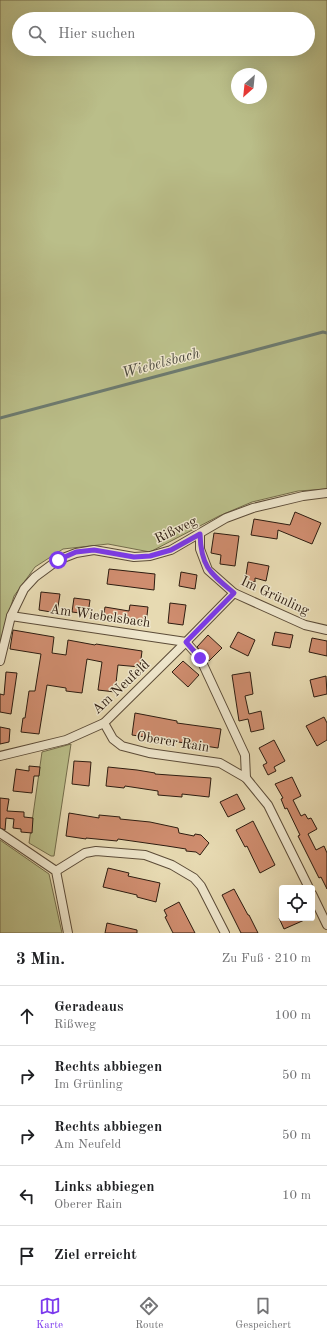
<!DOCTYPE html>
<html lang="de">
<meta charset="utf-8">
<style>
:root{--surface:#fff;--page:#f6f6f6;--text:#202124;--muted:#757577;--line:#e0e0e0;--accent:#7c3aed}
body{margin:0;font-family:"Old Standard TT",serif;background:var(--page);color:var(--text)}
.controls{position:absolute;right:12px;bottom:12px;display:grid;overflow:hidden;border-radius:4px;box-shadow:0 4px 16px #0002}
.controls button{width:36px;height:36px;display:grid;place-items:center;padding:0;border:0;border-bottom:1px solid var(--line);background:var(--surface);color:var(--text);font:20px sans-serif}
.compass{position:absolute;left:231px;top:68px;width:36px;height:36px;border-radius:50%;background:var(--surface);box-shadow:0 4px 16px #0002;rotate:207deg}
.stop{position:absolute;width:12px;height:12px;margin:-9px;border:3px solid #7c3aed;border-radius:50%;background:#fff}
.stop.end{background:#7c3aed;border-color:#fff;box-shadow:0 1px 4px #0008}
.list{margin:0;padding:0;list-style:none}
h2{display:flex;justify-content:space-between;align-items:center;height:52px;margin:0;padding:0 16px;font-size:17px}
h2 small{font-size:13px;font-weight:400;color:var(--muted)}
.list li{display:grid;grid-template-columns:26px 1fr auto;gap:12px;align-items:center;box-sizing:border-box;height:60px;padding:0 16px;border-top:1px solid var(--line)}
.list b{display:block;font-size:15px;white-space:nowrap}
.list p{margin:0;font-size:13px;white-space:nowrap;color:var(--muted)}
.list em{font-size:13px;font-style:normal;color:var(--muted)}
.icon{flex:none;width:22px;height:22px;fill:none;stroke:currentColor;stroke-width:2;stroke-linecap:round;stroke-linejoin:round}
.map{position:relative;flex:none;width:327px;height:933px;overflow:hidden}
.search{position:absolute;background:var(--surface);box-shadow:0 4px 16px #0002;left:12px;right:12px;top:12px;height:44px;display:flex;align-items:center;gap:10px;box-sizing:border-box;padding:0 14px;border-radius:22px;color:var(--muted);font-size:15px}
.sheet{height:352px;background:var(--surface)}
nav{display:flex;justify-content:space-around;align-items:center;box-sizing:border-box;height:56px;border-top:1px solid var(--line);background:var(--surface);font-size:11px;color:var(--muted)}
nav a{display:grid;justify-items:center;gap:2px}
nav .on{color:var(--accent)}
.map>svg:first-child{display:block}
</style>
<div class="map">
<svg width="327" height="933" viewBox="0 0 327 933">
<rect width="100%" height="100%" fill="#e7dab2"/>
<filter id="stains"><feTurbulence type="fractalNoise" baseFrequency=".005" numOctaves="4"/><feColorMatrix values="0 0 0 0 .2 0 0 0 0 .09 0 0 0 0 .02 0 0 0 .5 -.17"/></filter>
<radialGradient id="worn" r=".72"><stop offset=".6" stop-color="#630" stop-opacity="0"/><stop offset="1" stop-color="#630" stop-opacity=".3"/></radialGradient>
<g fill="#babe89" stroke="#746d4c" fill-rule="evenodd">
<path d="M0 0H327V489L298 491 252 502 219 516 150 552 108 544 63 549 35 567 14 596 0 642ZM19 19H308V49H19ZM237 74H261V98H237Z"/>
<path d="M71 744 54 856H51L29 843 42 752Z"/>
<path d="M0 840 49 874 62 933H0Z"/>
</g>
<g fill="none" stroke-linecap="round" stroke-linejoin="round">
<path stroke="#6d7b70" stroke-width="3" d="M0 418 323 332 327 333"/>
</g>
<g fill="#cf8d6f" stroke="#2d1c10">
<path d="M295 512 321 523 312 544 278 530 277 539 251 535 254 519 290 525Z"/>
<path d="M214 533 239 536 235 566 220 564 221 555 211 553Z"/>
<path d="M248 562 269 566 266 581 255 578V582L245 581Z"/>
<path d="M109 569 155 574 154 590 107 584Z"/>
<path d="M181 572 197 575 195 589 179 586Z"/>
<path d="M41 592 60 594 57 613 39 610Z"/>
<path d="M74 598 90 600 88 614 72 612Z"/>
<path d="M170 603 186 605 183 625 168 623Z"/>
<path d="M130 605 148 607 146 624 103 620 105 607 129 611Z"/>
<path d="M13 630 54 637 52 653 66 655 68 640 95 645 96 644 142 651 140 667 118 665 115 692 98 690 102 662 87 659 82 693 66 691V688L47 685 39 734 21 732 23 718H25L29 691H35L41 654 10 649Z"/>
<path d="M238 632 255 640 248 656 230 647Z"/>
<path d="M275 632 293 635 290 648 272 645Z"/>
<path d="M208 635 222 648 209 661 197 647Z"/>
<path d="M312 638 327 641V656L309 652Z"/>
<path d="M183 661 199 675 188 687 172 672Z"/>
<path d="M6 672 17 673 11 714 0 712V694L4 695Z"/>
<path d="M250 672 253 694 245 696 249 714 261 711 264 729 251 732 248 719 239 721 232 675Z"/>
<path d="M326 676 327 694 314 697 310 680Z"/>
<path d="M135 713 177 721V723L221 729 218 748 132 735Z"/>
<path d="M324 717 327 723V740L317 746 306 726Z"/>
<path d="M0 727 10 729 9 742 0 744Z"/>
<path d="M274 740 285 761 274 767 276 771 268 775 263 765 267 763 259 748Z"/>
<path d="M74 761 91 762 89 786 72 784Z"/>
<path d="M29 766 40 767 39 776H34L32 793 13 791 16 769 29 771Z"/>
<path d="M108 767 137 770 155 773V774L211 778 209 797 182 794V797L158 795V791L125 786 124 788 106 786Z"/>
<path d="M292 777 301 796 293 800 301 816 305 814 308 819 311 818 317 829 308 834 316 850 324 846 327 853V889L321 877 319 878 298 836 300 835 287 808 285 809 281 799 283 798 275 784Z"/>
<path d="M237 794 245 809 228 817 220 802Z"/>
<path d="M0 798 9 799 7 811 24 812V817L33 818 32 833 21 832V829L13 828 14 819 6 818 5 830 0 828Z"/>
<path d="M69 813 99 818V815L120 817V819L150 822 178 828 179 833 194 836 195 834 201 835 209 843 200 855 196 852 186 851V849L167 846 118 839 117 841 86 838V839L66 836Z"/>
<path d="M253 821 275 865 260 873 247 846 245 847 236 830Z"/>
<path d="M108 868 129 873 128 876 160 883 156 902 137 897V895L103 887Z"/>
<path d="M234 889 248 915H249L258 933H241L222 895Z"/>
<path d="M179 902 195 933H173L165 917 167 916 164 910Z"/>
<path d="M279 918H309L284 929Z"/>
<path d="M107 923 137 930V933H105Z"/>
</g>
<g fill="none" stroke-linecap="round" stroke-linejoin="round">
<defs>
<g id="minor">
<path d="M200 534V549L208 570 234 593 305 625 327 630"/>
<path d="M11 616 186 642 200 658 245 755 246 778"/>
<path d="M0 661 11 616 24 589 35 577 58 560 76 553 94 550 134 557 150 556 171 550 226 518 253 508 303 496 327 493"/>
<path d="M104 723 113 739 122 746 149 753 220 763 246 778 268 805 309 888"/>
<path d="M0 756 66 740 104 723 186 642 234 593"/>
<path d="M0 833 56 871 68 933"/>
<path d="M56 871 85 853 96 851 145 855 172 865 194 878 201 886 225 933"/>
<path d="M312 894 327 925"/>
</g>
</defs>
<use href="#minor" stroke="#5c4c38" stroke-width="10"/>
<use href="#minor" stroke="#efe7cd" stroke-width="8"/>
</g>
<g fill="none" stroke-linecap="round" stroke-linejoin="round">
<path stroke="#7c3aed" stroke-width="5" d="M58 560 76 552 94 550 134 557 150 556 171 550 200 534C201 567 210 573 234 593L186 642 200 658"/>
</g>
<g text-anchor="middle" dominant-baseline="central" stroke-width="3" stroke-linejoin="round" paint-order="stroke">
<g font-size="14" fill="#2d1c10" stroke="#efe7cd">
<text transform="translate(176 530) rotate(-26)">Rißweg</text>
<text transform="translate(275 596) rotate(25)">Im Grünling</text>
<text transform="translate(100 616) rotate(8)">Am Wiebelsbach</text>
<text transform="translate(121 687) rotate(-43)">Am Neufeld</text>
<text transform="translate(173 742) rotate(9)">Oberer Rain</text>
</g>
<g font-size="15" font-style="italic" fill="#4d4b40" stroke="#efe7cd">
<text transform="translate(161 364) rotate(-15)">Wiebelsbach</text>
</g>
</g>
<rect width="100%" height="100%" filter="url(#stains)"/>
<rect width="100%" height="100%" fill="url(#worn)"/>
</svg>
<div class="controls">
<button><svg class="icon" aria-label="locate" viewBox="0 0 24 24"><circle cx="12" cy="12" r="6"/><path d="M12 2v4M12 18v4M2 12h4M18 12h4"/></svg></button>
</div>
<svg class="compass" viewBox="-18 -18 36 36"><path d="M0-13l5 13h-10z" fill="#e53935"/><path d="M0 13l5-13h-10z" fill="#757577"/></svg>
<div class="stop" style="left:58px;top:560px"></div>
<div class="stop end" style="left:200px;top:658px"></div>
<div class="search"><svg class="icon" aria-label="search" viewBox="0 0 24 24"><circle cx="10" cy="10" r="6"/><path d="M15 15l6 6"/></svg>Hier suchen</div>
</div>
<section class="sheet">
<h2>3 Min.<small>Zu Fuß · 210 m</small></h2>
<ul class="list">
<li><svg class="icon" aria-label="ahead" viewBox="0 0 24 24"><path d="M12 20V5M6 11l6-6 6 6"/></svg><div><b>Geradeaus</b><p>Rißweg</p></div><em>100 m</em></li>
<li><svg class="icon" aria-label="right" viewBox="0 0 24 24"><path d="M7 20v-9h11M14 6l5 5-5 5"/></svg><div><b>Rechts abbiegen</b><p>Im Grünling</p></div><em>50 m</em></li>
<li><svg class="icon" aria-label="right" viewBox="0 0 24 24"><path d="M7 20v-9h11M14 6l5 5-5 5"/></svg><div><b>Rechts abbiegen</b><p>Am Neufeld</p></div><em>50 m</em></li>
<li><svg class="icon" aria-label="left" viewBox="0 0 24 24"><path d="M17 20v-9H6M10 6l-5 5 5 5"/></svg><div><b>Links abbiegen</b><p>Oberer Rain</p></div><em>10 m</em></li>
<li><svg class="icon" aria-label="arrive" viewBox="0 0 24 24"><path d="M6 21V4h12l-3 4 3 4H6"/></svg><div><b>Ziel erreicht</b></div></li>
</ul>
</section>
<nav>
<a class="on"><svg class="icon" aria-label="map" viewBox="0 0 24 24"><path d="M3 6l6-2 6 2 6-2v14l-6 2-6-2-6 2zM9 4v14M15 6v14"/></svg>Karte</a>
<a><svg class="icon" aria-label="directions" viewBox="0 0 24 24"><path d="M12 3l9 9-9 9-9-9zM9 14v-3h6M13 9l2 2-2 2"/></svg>Route</a>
<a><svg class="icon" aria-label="saved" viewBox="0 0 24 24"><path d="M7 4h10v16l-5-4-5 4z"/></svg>Gespeichert</a>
</nav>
